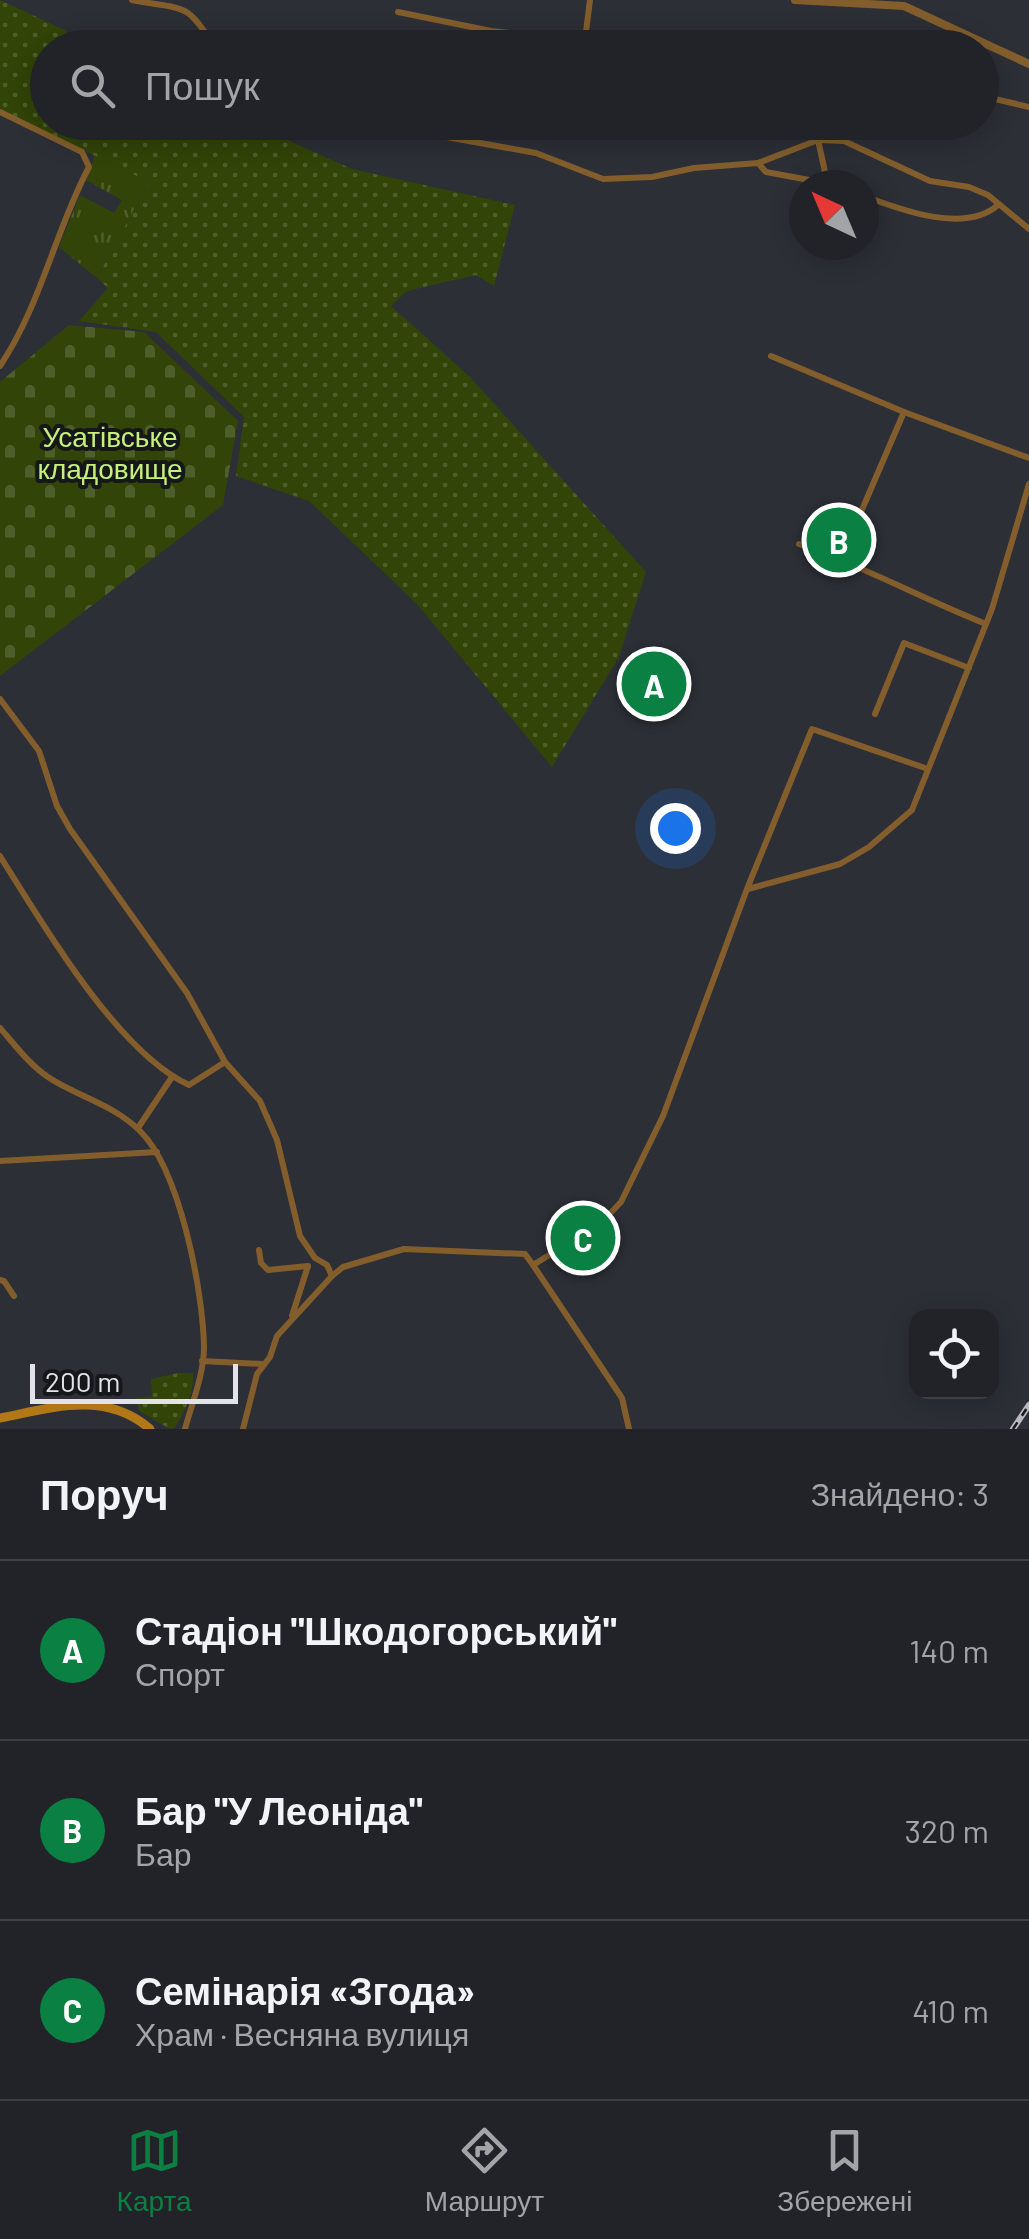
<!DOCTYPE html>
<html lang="uk">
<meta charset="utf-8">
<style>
:root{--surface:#212328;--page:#292b30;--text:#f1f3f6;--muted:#a2a4a8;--line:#3e4045;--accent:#0b8043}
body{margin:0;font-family:Barlow,sans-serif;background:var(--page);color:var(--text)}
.controls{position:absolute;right:30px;bottom:30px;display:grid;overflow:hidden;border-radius:20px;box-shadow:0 5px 25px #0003}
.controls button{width:90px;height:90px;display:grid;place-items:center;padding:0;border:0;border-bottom:2px solid var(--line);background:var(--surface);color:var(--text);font:50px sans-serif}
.compass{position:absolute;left:789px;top:170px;width:90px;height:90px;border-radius:50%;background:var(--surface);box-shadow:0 5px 25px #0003;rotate:316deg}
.scale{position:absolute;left:30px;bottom:25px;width:208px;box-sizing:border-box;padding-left:10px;border:5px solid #e1e3e8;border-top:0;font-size:28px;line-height:35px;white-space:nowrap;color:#e1e3e8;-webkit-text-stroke:8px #16171a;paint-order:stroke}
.you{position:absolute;left:675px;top:828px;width:35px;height:35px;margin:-25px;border:8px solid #fff;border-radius:50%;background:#1a73e8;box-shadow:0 0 0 15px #1a73e833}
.badge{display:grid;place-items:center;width:65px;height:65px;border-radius:50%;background:var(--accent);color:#fff;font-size:32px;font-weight:700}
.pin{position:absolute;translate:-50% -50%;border:5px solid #fff;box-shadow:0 2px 10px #0006}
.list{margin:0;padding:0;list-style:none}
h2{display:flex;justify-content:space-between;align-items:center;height:130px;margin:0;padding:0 40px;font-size:42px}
h2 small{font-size:32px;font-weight:400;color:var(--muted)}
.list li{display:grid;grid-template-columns:65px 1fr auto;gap:30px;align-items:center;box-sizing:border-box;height:180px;padding:0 40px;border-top:2px solid var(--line)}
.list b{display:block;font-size:38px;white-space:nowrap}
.list p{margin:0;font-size:32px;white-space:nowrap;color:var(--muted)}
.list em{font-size:32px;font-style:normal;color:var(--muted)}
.icon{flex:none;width:55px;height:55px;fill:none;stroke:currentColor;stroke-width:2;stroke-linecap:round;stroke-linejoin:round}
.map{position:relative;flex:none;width:1029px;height:1429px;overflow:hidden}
.search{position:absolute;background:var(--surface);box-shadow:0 5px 25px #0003;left:30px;right:30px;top:30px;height:110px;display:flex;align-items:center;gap:25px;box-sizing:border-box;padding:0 35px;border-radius:55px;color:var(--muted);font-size:38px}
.sheet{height:670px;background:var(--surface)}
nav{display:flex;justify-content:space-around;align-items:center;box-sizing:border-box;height:140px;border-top:2px solid var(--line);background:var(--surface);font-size:28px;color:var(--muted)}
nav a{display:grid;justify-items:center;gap:5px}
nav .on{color:var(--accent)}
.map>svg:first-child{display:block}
</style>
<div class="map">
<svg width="1029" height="1429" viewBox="0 0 1029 1429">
<defs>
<pattern id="grass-tufts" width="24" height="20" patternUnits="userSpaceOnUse" patternTransform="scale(2.5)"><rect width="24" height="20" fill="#324407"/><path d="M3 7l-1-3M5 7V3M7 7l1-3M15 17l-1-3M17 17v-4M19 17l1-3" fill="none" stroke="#4f5f2b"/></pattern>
<pattern id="cemetery-stones" width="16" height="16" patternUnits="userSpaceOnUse" patternTransform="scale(2.5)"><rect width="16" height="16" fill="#324407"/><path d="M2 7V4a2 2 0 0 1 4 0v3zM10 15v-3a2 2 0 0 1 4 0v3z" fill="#4f5f2b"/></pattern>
<pattern id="park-dots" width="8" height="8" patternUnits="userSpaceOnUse" patternTransform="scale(2.5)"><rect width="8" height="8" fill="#324407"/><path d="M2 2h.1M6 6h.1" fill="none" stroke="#4f5f2b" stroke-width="1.8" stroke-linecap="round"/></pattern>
</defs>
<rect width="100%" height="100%" fill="#2c2f36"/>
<path fill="url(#grass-tufts)" d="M95 155 149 182 97 278 59 247 80 195 114 213 122 200 86 180Z"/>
<path fill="url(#cemetery-stones)" d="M69 325 144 332 238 421 223 505 0 676V382Z"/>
<g fill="url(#park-dots)">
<path d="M0 0 67 31 58 47 48 48V122L249 123 352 169 515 205 494 286 476 275 407 291 391 306 470 377 646 572 619 657 552 767 416 603 309 501 236 476 244 417 156 332 79 321 108 288 97 278 149 182 0 110Z"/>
<path d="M178 1373H193C194 1393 185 1411 175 1428L170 1429 139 1411 136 1398 152 1397 151 1379Z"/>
</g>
<path fill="#324407" d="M634 656 692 679 675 711 618 689Z"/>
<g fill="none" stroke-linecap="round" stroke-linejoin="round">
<g stroke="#835e2c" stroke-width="6">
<path d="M132 0C148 4 174 4 188 13 202 23 205 39 222 48"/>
<path d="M398 12 491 31 527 35 581 34 661 48"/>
<path d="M584 48 590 0"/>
<path d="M669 48H708"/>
<path d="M982 96 1029 107"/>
<path d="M0 112 82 152 89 167C55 231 41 305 0 366"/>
<path d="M413 122 441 136 536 153 603 179 652 177 694 168 758 163 766 172 836 185"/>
<path d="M758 163 818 140 815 131 827 122"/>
<path d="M827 181 818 140 844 141 930 181 969 187 988 195 1029 229"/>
<path d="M864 196C901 210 965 234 998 205"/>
<path d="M771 356 904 412 1029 458"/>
<path d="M799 544C863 566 923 599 986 624"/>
<path d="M846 561 861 512 904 412"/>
<path d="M0 699 39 751 57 806 70 829 187 993 225 1062 260 1101 277 1140 300 1236 315 1258 327 1265 332 1276 277 1336 270 1357 257 1374 243 1429"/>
<path d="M875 714 904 643 969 668"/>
<path d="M0 856C42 923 117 1052 189 1085L225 1062"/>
<path d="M748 889 840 864 869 847 912 810 992 609 1029 484"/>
<path d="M0 1028C15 1045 29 1064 48 1077 78 1097 113 1104 140 1131 180 1170 203 1291 204 1347 204 1374 192 1403 185 1429"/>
<path d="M138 1128 172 1077"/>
<path d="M0 1161 157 1152"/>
<path d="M259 1250 261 1263 268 1270 308 1266"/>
<path d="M332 1276 343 1267 404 1249 525 1254 533 1265"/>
<path d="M0 1280 4 1281 14 1296"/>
<path d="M292 1316 308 1266"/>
<path d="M202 1361 262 1364"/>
<path d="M629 1429 622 1398 533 1265 600 1224 621 1202 663 1116 747 889 812 729 928 769"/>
</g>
<path stroke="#835e2c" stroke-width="8" d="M795 0 904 6 1029 64"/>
<path stroke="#b27717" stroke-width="9" d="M0 1418C52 1408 105 1390 150 1429"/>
<defs>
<path id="rail" d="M1013 1429 1029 1405"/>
</defs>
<use href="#rail" stroke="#b7b9be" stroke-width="6"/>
<use href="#rail" stroke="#16171a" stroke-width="2.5" stroke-dasharray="8" stroke-linecap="butt"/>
</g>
<g text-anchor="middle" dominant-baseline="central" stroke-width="8" stroke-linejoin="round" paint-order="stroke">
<g font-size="28" fill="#c5f079" stroke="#16171a">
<text x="110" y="436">Усатівське<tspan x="110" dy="32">кладовище</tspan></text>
</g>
</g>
</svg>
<div class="controls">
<button><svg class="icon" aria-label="locate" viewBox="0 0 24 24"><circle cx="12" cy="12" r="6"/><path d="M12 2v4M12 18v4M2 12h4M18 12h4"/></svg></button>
</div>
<svg class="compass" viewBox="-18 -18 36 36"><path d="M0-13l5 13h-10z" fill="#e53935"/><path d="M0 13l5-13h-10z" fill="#a2a4a8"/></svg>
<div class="scale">200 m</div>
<div class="you"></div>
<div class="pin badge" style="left:654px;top:684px">A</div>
<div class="pin badge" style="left:839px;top:540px">B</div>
<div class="pin badge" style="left:583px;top:1238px">C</div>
<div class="search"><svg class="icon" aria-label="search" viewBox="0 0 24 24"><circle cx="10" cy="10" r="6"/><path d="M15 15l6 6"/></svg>Пошук</div>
</div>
<section class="sheet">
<h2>Поруч<small>Знайдено: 3</small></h2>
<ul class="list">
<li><span class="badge">A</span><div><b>Стадіон &quot;Шкодогорський&quot;</b><p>Спорт</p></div><em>140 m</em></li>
<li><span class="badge">B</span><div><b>Бар &quot;У Леоніда&quot;</b><p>Бар</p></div><em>320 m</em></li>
<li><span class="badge">C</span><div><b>Семінарія «Згода»</b><p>Храм · Весняна вулиця</p></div><em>410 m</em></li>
</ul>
</section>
<nav>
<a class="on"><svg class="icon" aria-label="map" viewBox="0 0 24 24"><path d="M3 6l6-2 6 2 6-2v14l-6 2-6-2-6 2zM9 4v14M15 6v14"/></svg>Карта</a>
<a><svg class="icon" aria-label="directions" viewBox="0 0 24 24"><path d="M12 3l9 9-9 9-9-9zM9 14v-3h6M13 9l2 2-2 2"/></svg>Маршрут</a>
<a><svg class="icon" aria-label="saved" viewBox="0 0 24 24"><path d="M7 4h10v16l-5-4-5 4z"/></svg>Збережені</a>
</nav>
